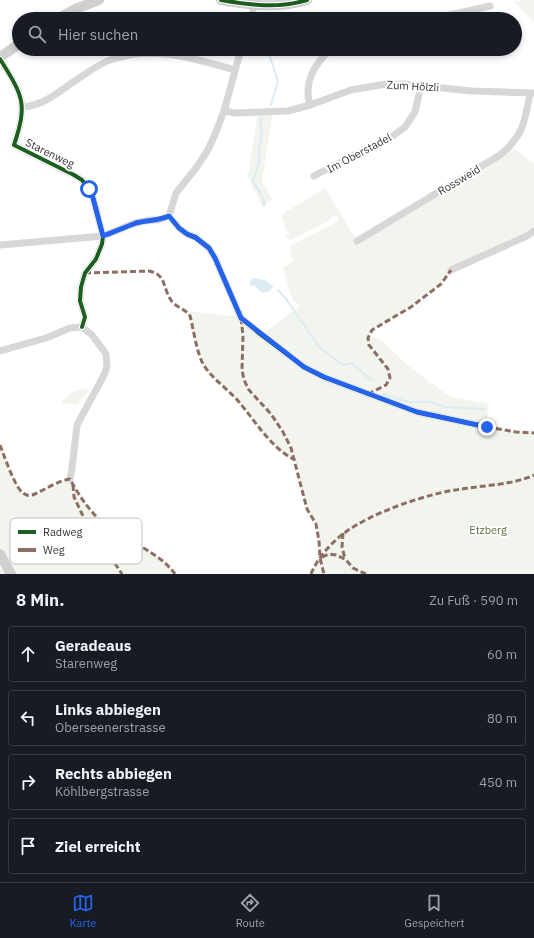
<!DOCTYPE html>
<html lang="de">
<meta charset="utf-8">
<style>
:root{--surface:#171b24;--page:#242831;--text:#f1f3f6;--muted:#9ea1a6;--line:#363941;--accent:#2563eb}
body{margin:0;font-family:"IBM Plex Sans",sans-serif;background:var(--page);color:var(--text)}
.stop{position:absolute;width:12px;height:12px;margin:-9px;border:3px solid #2563eb;border-radius:50%;background:#fff}
.stop.end{background:#2563eb;border-color:#fff;box-shadow:0 1px 4px #0008}
.list{margin:0;padding:0;list-style:none}
h2{display:flex;justify-content:space-between;align-items:center;height:52px;margin:0;padding:0 16px;font-size:17px}
h2 small{font-size:13px;font-weight:400;color:var(--muted)}
.list li{display:grid;grid-template-columns:26px 1fr auto;gap:12px;align-items:center;box-sizing:border-box;height:56px;margin:0 8px 8px;padding:0 8px;border:1px solid var(--line);border-radius:4px}
.list b{display:block;font-size:15px;white-space:nowrap}
.list p{margin:0;font-size:13px;white-space:nowrap;color:var(--muted)}
.list em{font-size:13px;font-style:normal;color:var(--muted)}
.icon{flex:none;width:22px;height:22px;fill:none;stroke:currentColor;stroke-width:2;stroke-linecap:round;stroke-linejoin:round}
.map{position:relative;flex:none;width:534px;height:574px;overflow:hidden}
.search{position:absolute;background:var(--surface);box-shadow:0 2px 6px #0003;left:12px;right:12px;top:12px;height:44px;display:flex;align-items:center;gap:10px;box-sizing:border-box;padding:0 14px;border-radius:22px;color:var(--muted);font-size:15px}
.sheet{height:308px;background:var(--surface)}
nav{display:flex;justify-content:space-around;align-items:center;box-sizing:border-box;height:56px;border-top:1px solid var(--line);background:var(--surface);font-size:11px;color:var(--muted)}
nav a{display:grid;justify-items:center;gap:2px}
nav .on{color:var(--accent)}
.map>svg:first-child{display:block}
</style>
<div class="map">
<svg width="534" height="574" viewBox="0 0 534 574">
<rect width="100%" height="100%" fill="#fff"/>
<g fill="#f1f5ed">
<path d="M524 0H534V22L514 2Z"/>
<path d="M258 112H273L262 180 272 200 262 206 248 177Z"/>
<path d="M511 146 534 164V231L451 270 441 284 411 307 372 330 368 337 380 339 403 361 428 381 451 397 488 404 487 427 516 432 534 433V574H311L320 558 319 541 316 524 307 509 304 498 293 449 284 434 292 457 287 456 263 433 239 402 208 371 202 363 190 316 187 311 233 316 241 318 261 335 300 306 292 299 283 268 293 261 290 246 339 221 336 215 330 218V220L291 240 285 236 289 234 283 224 285 223 281 215 325 188 357 241Z"/>
<path d="M85 389 89 390 77 404 62 403 61 402 72 392Z"/>
<path d="M0 445C4 455 15 488 23 493 27 496 30 496 35 494 46 489 57 481 70 479L88 506 107 526 166 562 175 574H0Z"/>
</g>
<path fill="#dcebf4" d="M252 278 265 280 273 286C272 291 267 292 262 293L254 285 251 286 250 283Z"/>
<g fill="none" stroke-linecap="round" stroke-linejoin="round">
<g stroke="#dcebf4" stroke-width="2">
<path d="M265 19V18"/>
<path d="M267 49 278 81 271 105"/>
<path d="M262 118 260 122 262 134 259 148V162L253 181 264 200V206"/>
<path d="M278 290 287 300 319 347 343 365 352 363 371 380"/>
<path d="M383 394 408 402H431L445 407 485 409"/>
</g>
<g stroke="#d7d7d7" stroke-width="7">
<path d="M251 19 255 2"/>
<path d="M432 19 490 6"/>
<path d="M0 59C23 96 28 103 14 145L74 175 82 180 89 189 93 198 103 236 102 244 96 259 85 273 81 287 80 301 85 317 82 327"/>
<path d="M310 105C303 83 315 63 331 49"/>
<path d="M23 107C44 106 61 90 79 78 90 71 100 63 113 59 154 45 196 59 235 70"/>
<path d="M224 111 235 113 288 111 310 105 351 90 386 84H405L472 91 534 93"/>
<path d="M314 176 352 156 390 138 405 127 415 112 421 86"/>
<path d="M169 216 179 228 187 234 196 237 209 248 215 258 241 318 261 335 304 367 323 377 417 412 487 427"/>
<path d="M169 216 176 193 196 168 208 150 216 132 224 111 241 49"/>
<path d="M357 241 500 155C523 136 525 122 530 93"/>
<path d="M0 245 103 236 135 223 150 220H159L169 216"/>
<path d="M451 270 527 236 534 231"/>
<path d="M0 351 46 338 70 328 82 327 92 335 106 354 107 367 104 375 77 425 72 468 70 479"/>
</g>
<g stroke="#d0d0d0" stroke-width="10">
<path d="M221 0C250 5 278 9 307 0"/>
<path d="M57 19 75 9 99 0"/>
<path d="M0 57 19 44"/>
<path d="M0 554 11 574"/>
</g>
<g stroke="#8d6e63" stroke-width="3" stroke-dasharray="6 3" stroke-linecap="butt">
<path d="M85 273 149 271C167 275 162 287 171 300 176 308 185 308 190 316 194 331 196 350 203 364 212 379 228 389 239 402 256 422 271 448 295 460"/>
<path d="M241 318 243 336 242 370 244 380 249 390 271 414 283 432 291 448 307 509 316 524 319 541 320 558 324 574"/>
<path d="M368 394 386 385 390 378 388 369 369 345 368 338 372 330 411 307 441 284 451 270"/>
<path d="M487 427 516 432 534 433"/>
<path d="M0 445C4 455 15 488 23 493 27 496 30 496 35 494 46 489 57 481 70 479 79 496 92 515 108 527 130 543 159 552 175 574"/>
<path d="M73 485 74 497 83 516 122 574"/>
<path d="M343 533 342 547 345 559"/>
<path d="M322 557 329 554 336 555 345 559 353 568 366 574"/>
<path d="M311 574C317 559 330 544 343 534 370 513 428 493 462 489 486 485 512 485 534 475"/>
</g>
<defs>
<g id="cycleway">
<path d="M221 0C250 5 278 9 307 0"/>
<path d="M0 59C23 96 28 103 14 145L74 175 82 180 89 189 93 198 103 236 102 244 96 259 85 273 81 287 80 301 85 317 82 327"/>
<path d="M169 216 179 228 187 234 196 237 209 248 215 258 241 318 261 335 304 367 323 377 417 412 487 427"/>
</g>
</defs>
<use href="#cycleway" stroke="#fff" stroke-width="6"/>
<use href="#cycleway" stroke="#1b5e20" stroke-width="4"/>
</g>
<g fill="none" stroke-linecap="round" stroke-linejoin="round">
<path stroke="#2563eb" stroke-width="5" d="M89 189 93 198 103 236C114 232 125 227 136 223 147 220 158 221 169 216L179 228 187 234 196 238 209 248 215 258 241 318 304 367 324 377 417 412 487 427"/>
</g>
<g text-anchor="middle" dominant-baseline="central" stroke-width="4" stroke-linejoin="round" paint-order="stroke">
<g font-size="11" fill="#333" stroke="#fff">
<text transform="translate(413 86) rotate(3)">Zum Hölzli</text>
<text transform="translate(50 153) rotate(26)">Starenweg</text>
<text transform="translate(359 153) rotate(-28)">Im Oberstadel</text>
<text transform="translate(459 180) rotate(-31)">Rossweid</text>
</g>
<g font-size="11" fill="#57723c" stroke="#fff">
<text x="488" y="530">Etzberg</text>
</g>
</g>
<rect x="10" y="518" width="132" height="46" rx="6" fill="#fff" stroke="#c2c2c2" stroke-width="1"/>
<rect x="18" y="530" width="18" height="4" fill="#1b5e20"/>
<rect x="18" y="548" width="18" height="4" fill="#8d6e63"/>
<g font-size="11" fill="#333">
<text x="43" y="536">Radweg</text>
<text x="43" y="554">Weg</text>
</g>
</svg>
<div class="stop" style="left:89px;top:189px"></div>
<div class="stop end" style="left:487px;top:427px"></div>
<div class="search"><svg class="icon" aria-label="search" viewBox="0 0 24 24"><circle cx="10" cy="10" r="6"/><path d="M15 15l6 6"/></svg>Hier suchen</div>
</div>
<section class="sheet">
<h2>8 Min.<small>Zu Fuß · 590 m</small></h2>
<ul class="list">
<li><svg class="icon" aria-label="ahead" viewBox="0 0 24 24"><path d="M12 20V5M6 11l6-6 6 6"/></svg><div><b>Geradeaus</b><p>Starenweg</p></div><em>60 m</em></li>
<li><svg class="icon" aria-label="left" viewBox="0 0 24 24"><path d="M17 20v-9H6M10 6l-5 5 5 5"/></svg><div><b>Links abbiegen</b><p>Oberseenerstrasse</p></div><em>80 m</em></li>
<li><svg class="icon" aria-label="right" viewBox="0 0 24 24"><path d="M7 20v-9h11M14 6l5 5-5 5"/></svg><div><b>Rechts abbiegen</b><p>Köhlbergstrasse</p></div><em>450 m</em></li>
<li><svg class="icon" aria-label="arrive" viewBox="0 0 24 24"><path d="M6 21V4h12l-3 4 3 4H6"/></svg><div><b>Ziel erreicht</b></div></li>
</ul>
</section>
<nav>
<a class="on"><svg class="icon" aria-label="map" viewBox="0 0 24 24"><path d="M3 6l6-2 6 2 6-2v14l-6 2-6-2-6 2zM9 4v14M15 6v14"/></svg>Karte</a>
<a><svg class="icon" aria-label="directions" viewBox="0 0 24 24"><path d="M12 3l9 9-9 9-9-9zM9 14v-3h6M13 9l2 2-2 2"/></svg>Route</a>
<a><svg class="icon" aria-label="saved" viewBox="0 0 24 24"><path d="M7 4h10v16l-5-4-5 4z"/></svg>Gespeichert</a>
</nav>
